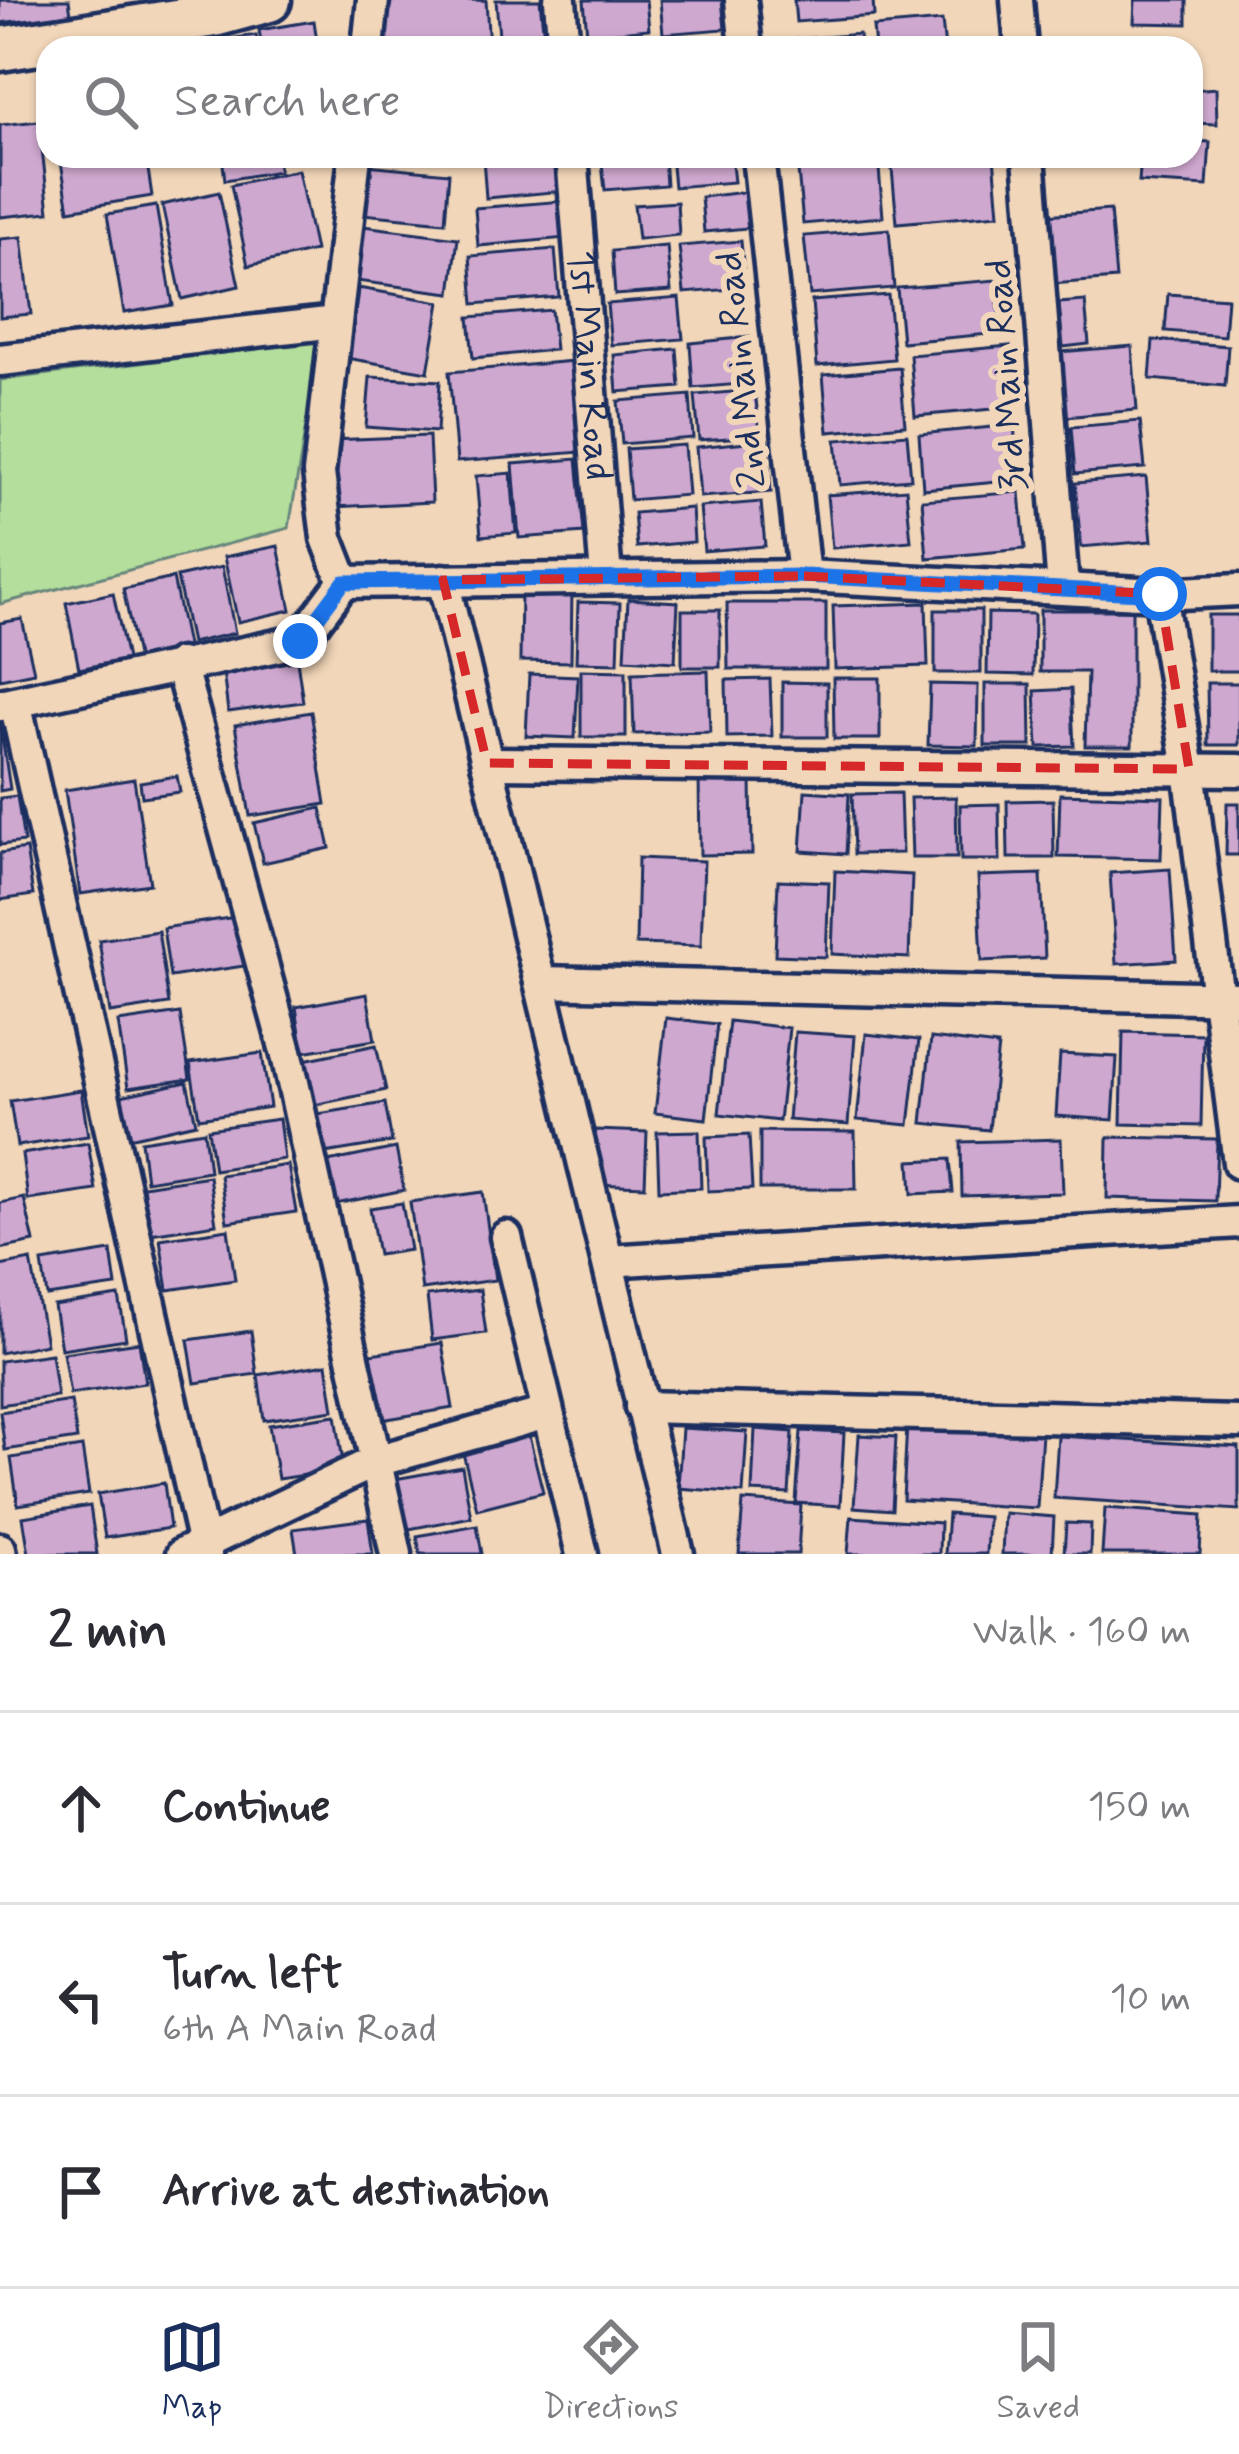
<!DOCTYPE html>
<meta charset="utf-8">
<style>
:root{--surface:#fff;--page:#f2f2f3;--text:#2b2b33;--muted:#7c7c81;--line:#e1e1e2;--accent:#1b2f5e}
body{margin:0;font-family:Mynerve,sans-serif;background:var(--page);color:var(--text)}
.stop{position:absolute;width:36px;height:36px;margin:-27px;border:9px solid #1a73e8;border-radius:50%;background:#fff}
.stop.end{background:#1a73e8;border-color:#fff;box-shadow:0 3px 12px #0008}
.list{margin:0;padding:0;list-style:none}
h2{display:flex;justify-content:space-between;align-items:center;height:156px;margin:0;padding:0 48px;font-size:51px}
h2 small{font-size:39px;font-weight:400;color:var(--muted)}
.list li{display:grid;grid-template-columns:78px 1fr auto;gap:36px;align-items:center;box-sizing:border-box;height:192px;padding:0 48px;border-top:3px solid var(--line)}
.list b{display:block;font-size:45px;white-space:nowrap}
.list p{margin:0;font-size:39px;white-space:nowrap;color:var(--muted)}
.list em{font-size:39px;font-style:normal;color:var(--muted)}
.icon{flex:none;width:66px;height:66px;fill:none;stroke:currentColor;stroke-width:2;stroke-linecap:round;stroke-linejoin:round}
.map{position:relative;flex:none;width:1239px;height:1554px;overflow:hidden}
.search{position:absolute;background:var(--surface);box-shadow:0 3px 9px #0004;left:36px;right:36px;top:36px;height:132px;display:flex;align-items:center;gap:30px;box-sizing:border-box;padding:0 42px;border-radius:36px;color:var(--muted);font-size:45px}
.sheet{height:732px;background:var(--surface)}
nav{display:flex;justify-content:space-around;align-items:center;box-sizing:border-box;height:168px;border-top:3px solid var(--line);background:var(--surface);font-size:33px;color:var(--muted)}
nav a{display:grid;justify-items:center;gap:6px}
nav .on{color:var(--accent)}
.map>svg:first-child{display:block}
</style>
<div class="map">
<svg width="1239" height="1554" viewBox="0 0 1239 1554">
<rect width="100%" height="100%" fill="#f2d6b9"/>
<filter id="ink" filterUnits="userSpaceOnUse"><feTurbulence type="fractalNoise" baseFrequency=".00833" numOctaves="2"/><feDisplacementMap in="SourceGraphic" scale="24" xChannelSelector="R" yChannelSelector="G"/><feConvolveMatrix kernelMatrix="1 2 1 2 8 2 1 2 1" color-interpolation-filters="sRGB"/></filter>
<g filter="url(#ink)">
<path fill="#b3de9b" stroke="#67867c" stroke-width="3" d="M320 341 289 528 0 604V380Z"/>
<g fill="#cfa8cf" stroke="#1b2f5e" stroke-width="3">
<path d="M0 0H69L71 14 0 23Z"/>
<path d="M486 0 489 48H383L380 1Z"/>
<path d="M496 0H540L545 48H500Z"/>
<path d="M584 0H646L649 29 587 35Z"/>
<path d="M660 0H722L725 29 663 34Z"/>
<path d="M794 0H873L874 16 796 22Z"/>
<path d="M1135 0H1187V24L1134 23Z"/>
<path d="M314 21 318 48H262L259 30Z"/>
<path d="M942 21 945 48H875L873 27Z"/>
<path d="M859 34 860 48H789V40Z"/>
<path d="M256 35 258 48H203V43Z"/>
<path d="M653 38 654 48H594V44Z"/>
<path d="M1216 88 1217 124 1191 123V90Z"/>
<path d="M39 121 49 212 0 217V125Z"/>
<path d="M1191 141 1210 142 1207 186 1139 182 1141 156H1191Z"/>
<path d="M60 156H146L152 196 69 210Z"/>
<path d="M222 156H277L279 171 225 180Z"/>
<path d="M561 156 564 191 486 198 483 158Z"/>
<path d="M601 156H664L666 185 605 190Z"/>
<path d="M671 156H731L734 182 674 187Z"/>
<path d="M844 156H878L883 217 803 224 797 160Z"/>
<path d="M912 156H994L999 214 897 223 891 158Z"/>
<path d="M367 165 449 173 445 222 362 214Z"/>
<path d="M298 170 315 251 248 266 231 185Z"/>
<path d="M219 192 239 286 182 299 162 205Z"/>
<path d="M745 192 748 228 704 232 701 197Z"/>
<path d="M564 201 567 238 478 246 475 208Z"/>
<path d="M677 202 679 235 638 239 634 205Z"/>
<path d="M156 206 173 305 124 313 107 214Z"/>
<path d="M1110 210 1116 279 1052 284 1046 215Z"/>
<path d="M363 226 458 238 451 293 356 281Z"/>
<path d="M889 229 894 288 810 295 804 236Z"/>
<path d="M22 237 31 314 0 317V239Z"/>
<path d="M741 241 745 288 684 293 679 246Z"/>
<path d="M667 246 671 291 615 295 612 251Z"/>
<path d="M555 249 559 297 474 304 470 256Z"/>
<path d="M996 280 1001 333 902 342 897 288Z"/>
<path d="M358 288 440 302 428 372 346 358Z"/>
<path d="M1168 294 1227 298 1224 336 1165 331Z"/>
<path d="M888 295 894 359 817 366 812 301Z"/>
<path d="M679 298 683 339 611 345 607 304Z"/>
<path d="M1085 301 1089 344 1063 347 1059 303Z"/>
<path d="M551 310 555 350 473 358 469 317Z"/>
<path d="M750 337 754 383 693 388 690 343Z"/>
<path d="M1153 340 1228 346 1225 386 1150 379Z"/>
<path d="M1010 346 1016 407 915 416 910 355Z"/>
<path d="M1132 346 1137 410 1065 417 1059 352Z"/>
<path d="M677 349 680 387 617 392 614 355Z"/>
<path d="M574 361 582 452 457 462 449 372Z"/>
<path d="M900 368 905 425 828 432 823 375Z"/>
<path d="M370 377 440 381 437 432 366 427Z"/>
<path d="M755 390 760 436 699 440 695 395Z"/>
<path d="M690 395 693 438 622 444 618 401Z"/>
<path d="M1140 421 1145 468 1075 474 1071 427Z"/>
<path d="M1014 425 1019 480 923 489 919 434Z"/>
<path d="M907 434 911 479 840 485 836 440Z"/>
<path d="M429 436 432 502 334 507 331 440Z"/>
<path d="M767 440 771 492 700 497 696 447Z"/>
<path d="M684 445 688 495 630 500 626 449Z"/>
<path d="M577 459 584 533 519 538 513 464Z"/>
<path d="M511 473 516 533 481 536 476 476Z"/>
<path d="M1146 477 1152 541 1081 547 1075 483Z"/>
<path d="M906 489 911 541 832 548 827 495Z"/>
<path d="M1020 492 1025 549 927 558 922 500Z"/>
<path d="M761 502 765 546 704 551 700 507Z"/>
<path d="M692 508 694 542 637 547 634 513Z"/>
<path d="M278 546 291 610 238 622 224 557Z"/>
<path d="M222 567 235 633 191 643 177 577Z"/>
<path d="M173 578 188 650 138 661 123 589Z"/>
<path d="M521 589 572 590 571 662 520 661Z"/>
<path d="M113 593 127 659 79 669 66 603Z"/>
<path d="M628 599 678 602 675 662 625 659Z"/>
<path d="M578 602 620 603 618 663 576 662Z"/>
<path d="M727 603H826V669H728Z"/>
<path d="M926 603 928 666 835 669 833 606Z"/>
<rect x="682" y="610" width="38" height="57"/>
<rect x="935" y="610" width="46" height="63"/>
<path d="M1040 610H1132V746H1085L1087 672H1040Z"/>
<path d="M988 613 1034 614 1033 675 987 674Z"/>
<rect x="1208" y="615" width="31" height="56"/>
<path d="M22 619 34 672 0 679V623Z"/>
<path d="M296 653 303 702 228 712 222 663Z"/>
<path d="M581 670 626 671V737H581Z"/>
<path d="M708 671 710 732 634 734 632 673Z"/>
<path d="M529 674 578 676 575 738 526 736Z"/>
<path d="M833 678H880V739H834Z"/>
<path d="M770 679 772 736 727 737 726 680Z"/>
<path d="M782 682 827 683V737H782Z"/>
<path d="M1207 683H1239V745H1208Z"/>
<path d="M930 684 978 685 977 746 928 745Z"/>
<path d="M985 684H1030L1031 746H985Z"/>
<path d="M1071 689 1074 746 1038 747 1035 691Z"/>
<path d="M311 712 326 804 250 816 235 725Z"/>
<path d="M0 722 10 789 0 791Z"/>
<path d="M177 776 180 792 142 797 140 782Z"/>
<path d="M699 776H751L752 854 700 855Z"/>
<path d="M134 779 150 884 80 894 65 790Z"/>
<path d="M805 791 849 794 846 854 801 851Z"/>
<path d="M900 793 902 853 854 854 852 794Z"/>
<path d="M1060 794 1163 797 1161 859 1058 857Z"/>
<path d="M17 796 24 842 0 845V798Z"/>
<path d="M956 797 957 858H912L910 798Z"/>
<path d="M1053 800 1054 858H1008L1007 801Z"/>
<path d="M1227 803H1239V855H1226Z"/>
<path d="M999 804 1000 860H961L960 805Z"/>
<path d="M321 808 330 848 263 863 254 823Z"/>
<path d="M26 849 33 895 0 900V853Z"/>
<path d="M638 858 704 861 701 946 636 944Z"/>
<path d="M1170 869 1176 960 1116 964 1110 873Z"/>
<path d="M835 871 912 875 909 958 832 954Z"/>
<path d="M1041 874 1045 958 982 961 978 876Z"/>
<path d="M778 880 829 882 826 957 775 955Z"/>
<path d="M236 917 244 966 170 977 163 928Z"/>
<path d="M158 931 169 1004 110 1013 99 940Z"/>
<path d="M367 994 375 1040 303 1052 296 1007Z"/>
<path d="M180 1013 190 1079 128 1088 118 1022Z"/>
<path d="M666 1018 717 1024 706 1119 655 1113Z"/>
<path d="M729 1021 789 1028 779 1121 719 1114Z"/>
<path d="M795 1032 855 1036 848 1125 788 1120Z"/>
<path d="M1123 1032 1203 1034 1201 1126 1121 1124Z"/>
<path d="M866 1034 919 1040 909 1125 857 1120Z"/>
<path d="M931 1038 998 1046 989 1130 922 1123Z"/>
<path d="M376 1045 386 1090 314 1105 304 1060Z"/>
<path d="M262 1053 270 1107 199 1118 190 1063Z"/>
<path d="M1060 1054 1117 1057 1113 1120 1056 1116Z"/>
<path d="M187 1082 196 1123 129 1138 121 1096Z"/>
<path d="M81 1090 88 1136 17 1146 10 1101Z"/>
<path d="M385 1103 392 1142 325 1153 318 1114Z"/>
<path d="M279 1119 284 1159 214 1170 208 1129Z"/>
<path d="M595 1130 647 1132 645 1186 593 1184Z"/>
<path d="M204 1131 209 1171 146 1181 141 1141Z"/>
<path d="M699 1131 701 1188 659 1190 657 1132Z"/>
<path d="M760 1131 855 1132 856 1189H760Z"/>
<path d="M749 1135 752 1189 708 1191 706 1137Z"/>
<path d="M1108 1137 1217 1139 1215 1201 1107 1198Z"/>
<path d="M1061 1139 1063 1193 962 1196 961 1142Z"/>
<path d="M88 1143 96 1190 28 1200 22 1154Z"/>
<path d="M396 1148 404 1190 336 1204 328 1162Z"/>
<path d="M950 1159 953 1192 912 1194 910 1161Z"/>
<path d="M288 1165 296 1212 227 1222 220 1175Z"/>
<path d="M209 1176 216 1224 150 1234 143 1186Z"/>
<path d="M483 1192 495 1280 422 1290 410 1202Z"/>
<path d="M24 1198 34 1242 0 1249V1203Z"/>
<path d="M402 1203 410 1250 378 1255 370 1208Z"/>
<path d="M228 1229 235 1280 168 1290 160 1239Z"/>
<path d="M111 1251 116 1286 47 1296 42 1262Z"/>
<path d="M31 1260 46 1344 0 1353V1266Z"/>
<path d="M480 1290 486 1333 432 1340 427 1296Z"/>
<path d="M119 1296 126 1339 61 1349 54 1306Z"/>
<path d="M251 1331 257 1374 195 1383 188 1340Z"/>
<path d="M139 1342 145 1383 70 1394 63 1353Z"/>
<path d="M442 1343 453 1408 381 1420 371 1354Z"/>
<path d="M51 1354 57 1396 0 1405V1361Z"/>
<path d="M327 1364 334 1410 264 1420 258 1375Z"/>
<path d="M71 1401 77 1439 5 1450 0 1412Z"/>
<path d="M336 1415 344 1469 278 1479 269 1425Z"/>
<path d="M907 1424 1042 1433 1037 1508 903 1500Z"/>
<path d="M682 1428 747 1432 743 1493 678 1488Z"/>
<path d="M755 1429 793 1432 789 1494 752 1492Z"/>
<path d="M801 1431 844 1433 840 1506 796 1503Z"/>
<path d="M528 1432 543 1492 477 1509 462 1449Z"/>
<path d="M859 1435 896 1437 892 1510 854 1507Z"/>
<path d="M1058 1436 1239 1447V1510L1054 1498Z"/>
<path d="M82 1447 89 1494 18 1505 11 1458Z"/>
<path d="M462 1467 471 1517 404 1530 395 1479Z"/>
<path d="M164 1483 170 1528 105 1538 98 1494Z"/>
<path d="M743 1501 801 1505 798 1554H739Z"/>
<path d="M90 1506 97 1554H29L23 1517Z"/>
<path d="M1105 1508 1202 1515 1200 1554H1102Z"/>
<path d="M1004 1513 1054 1517 1052 1554H1002Z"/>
<path d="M948 1514 988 1517 986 1554H945Z"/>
<path d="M851 1517 940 1523 939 1554H848Z"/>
<path d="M368 1519 373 1554H297L293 1529Z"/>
<path d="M1066 1523 1091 1524 1090 1554H1064Z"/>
<path d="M477 1525 482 1554H420L417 1536Z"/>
</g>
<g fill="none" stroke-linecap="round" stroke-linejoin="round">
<defs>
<g id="street">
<path d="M560 0 564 48"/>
<path d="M741 0 746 48"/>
<path d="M1017 0 1021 48"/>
<path d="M368 48 373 0"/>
<path d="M355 156 319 473 327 538 344 582 804 576 1160 594 1189 769 1239 1163"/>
<path id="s1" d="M572 156 606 577"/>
<path d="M758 156 804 576"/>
<path d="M1029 156 1063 588"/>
<path d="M0 360 336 322"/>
<path d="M443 580 678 1554"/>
<path d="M1160 594 1239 590"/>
<path d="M180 664 287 1055 396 1554"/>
<path d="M15 702 206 1554"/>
<path d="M0 705 300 641 344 582"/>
<path d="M487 763 1239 770"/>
<path d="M540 982 1239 998"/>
<path d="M506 1237 582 1554"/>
<path d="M608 1261 1239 1222"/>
<path d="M641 1407 1239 1422"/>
<path d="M0 1549 1 1554"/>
<path d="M182 1554 376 1461 546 1413"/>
</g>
<path id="secondary" d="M0 49 214 15 269 0"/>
</defs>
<use href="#street" stroke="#1b2f5e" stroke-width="39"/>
<use href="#secondary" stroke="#1b2f5e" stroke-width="51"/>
<use href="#street" stroke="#f2d6b9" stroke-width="30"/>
<use href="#secondary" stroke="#f2d6b9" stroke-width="42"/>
</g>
</g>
<g fill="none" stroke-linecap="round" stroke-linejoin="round" filter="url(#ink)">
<path stroke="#1a73e8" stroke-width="15" d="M300 641 344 582 804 576 1160 594"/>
</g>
<path fill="none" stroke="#d62828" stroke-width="9" stroke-dasharray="24 15" stroke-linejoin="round" d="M804 576 1160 594 1189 769 487 763 443 580Z"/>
<g text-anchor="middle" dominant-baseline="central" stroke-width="12" stroke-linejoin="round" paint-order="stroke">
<g font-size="39" fill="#1b2f5e" stroke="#f2d6b9">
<text stroke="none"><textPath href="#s1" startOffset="210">1st Main Road</textPath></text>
<text transform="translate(742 370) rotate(-96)">2nd Main Road</text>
<text transform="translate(1007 375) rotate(-94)">3rd Main Road</text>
</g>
</g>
</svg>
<div class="stop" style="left:1160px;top:594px"></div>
<div class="stop end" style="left:300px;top:641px"></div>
<div class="search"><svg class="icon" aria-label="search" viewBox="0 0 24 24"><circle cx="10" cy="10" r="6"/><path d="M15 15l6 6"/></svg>Search here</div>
</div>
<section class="sheet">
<h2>2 min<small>Walk · 160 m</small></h2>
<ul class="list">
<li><svg class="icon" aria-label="ahead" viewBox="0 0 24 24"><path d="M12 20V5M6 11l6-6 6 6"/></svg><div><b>Continue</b></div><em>150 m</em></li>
<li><svg class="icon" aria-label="left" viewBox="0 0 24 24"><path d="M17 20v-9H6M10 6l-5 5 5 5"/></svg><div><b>Turn left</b><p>6th A Main Road</p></div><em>10 m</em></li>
<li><svg class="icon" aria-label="arrive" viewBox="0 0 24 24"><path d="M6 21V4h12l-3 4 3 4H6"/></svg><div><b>Arrive at destination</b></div></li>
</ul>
</section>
<nav>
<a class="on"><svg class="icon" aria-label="map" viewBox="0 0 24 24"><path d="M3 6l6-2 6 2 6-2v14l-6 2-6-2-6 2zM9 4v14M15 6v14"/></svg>Map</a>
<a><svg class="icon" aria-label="directions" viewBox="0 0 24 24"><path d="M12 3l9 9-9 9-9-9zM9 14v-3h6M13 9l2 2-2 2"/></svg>Directions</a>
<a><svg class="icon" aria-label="saved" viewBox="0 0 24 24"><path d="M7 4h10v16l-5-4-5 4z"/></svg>Saved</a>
</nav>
